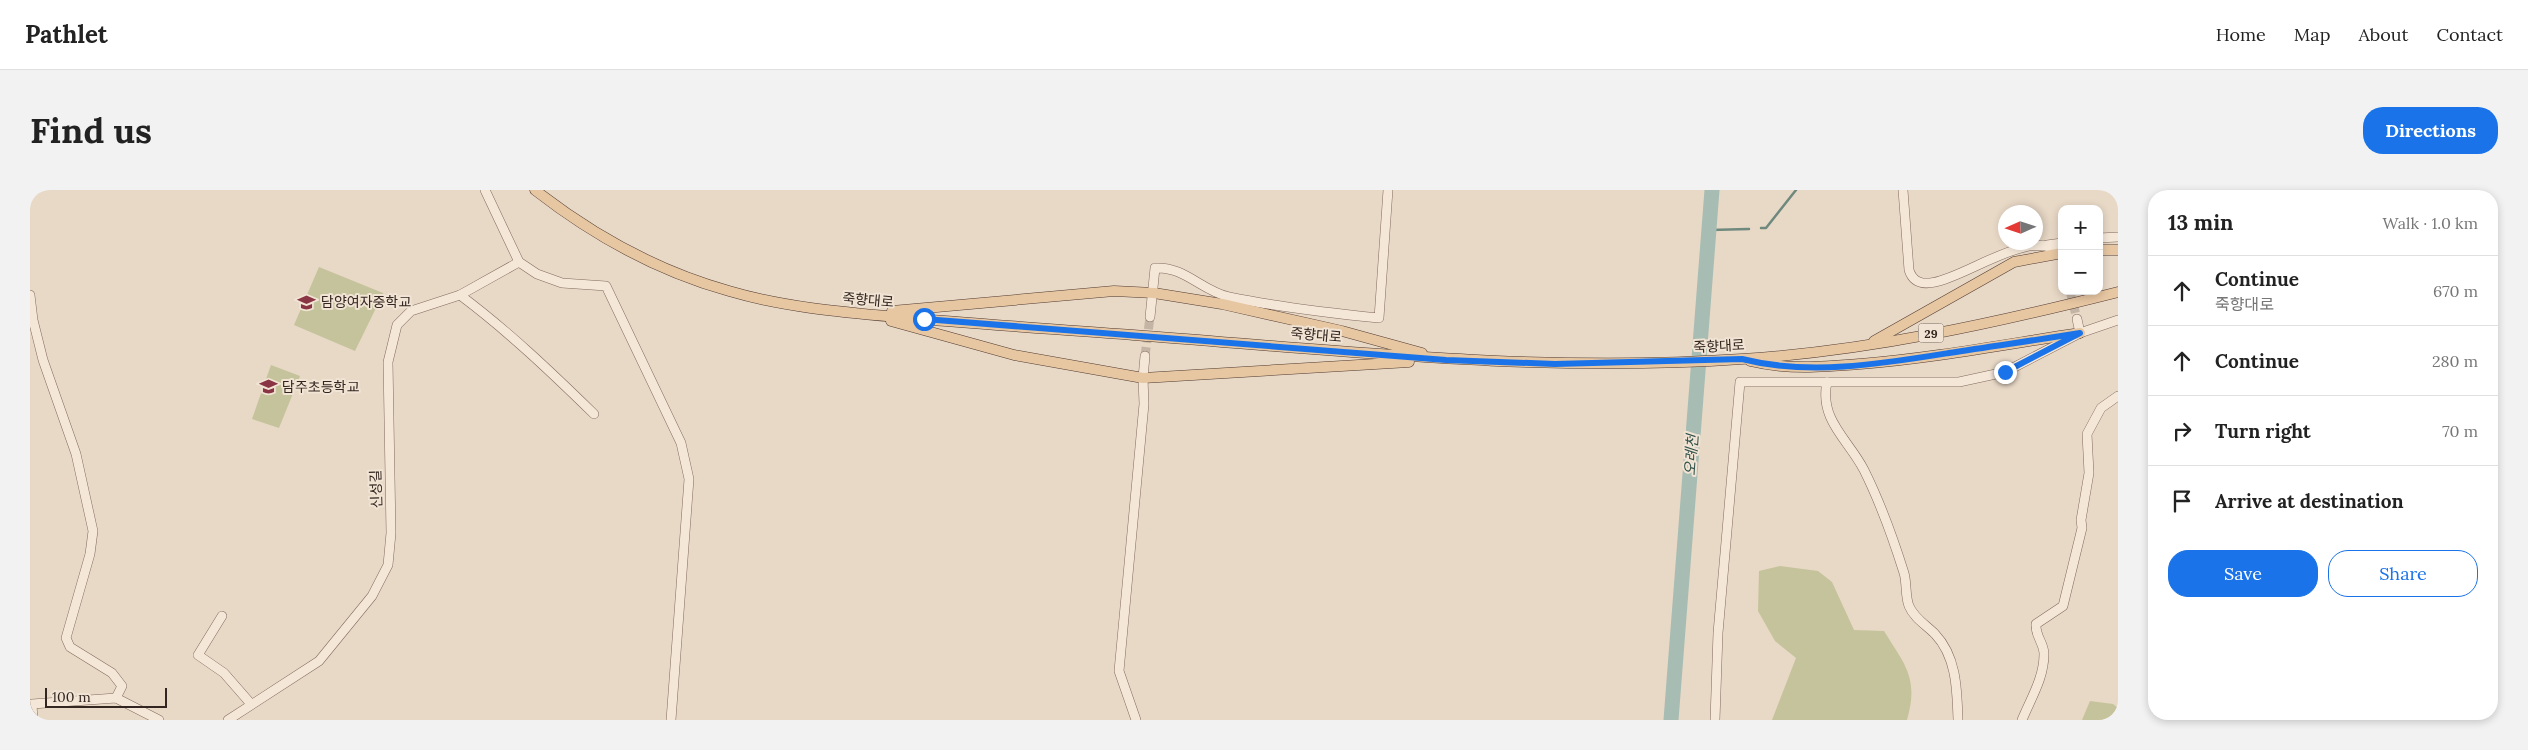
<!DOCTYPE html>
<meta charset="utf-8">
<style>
:root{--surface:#fff;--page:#f2f2f2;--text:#222;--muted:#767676;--line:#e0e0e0;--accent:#1a73e8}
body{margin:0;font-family:Lora,"Noto Sans KR",serif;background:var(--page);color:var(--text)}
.controls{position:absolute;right:15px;top:15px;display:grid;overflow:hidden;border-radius:10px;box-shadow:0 2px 8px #0003}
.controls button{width:45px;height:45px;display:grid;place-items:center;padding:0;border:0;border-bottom:1px solid var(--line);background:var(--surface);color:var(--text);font:25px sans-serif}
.compass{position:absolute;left:1968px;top:15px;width:45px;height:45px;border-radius:50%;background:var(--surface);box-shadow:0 2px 8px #0003;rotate:267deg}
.scale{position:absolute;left:15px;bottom:12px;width:122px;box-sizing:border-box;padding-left:5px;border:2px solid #332620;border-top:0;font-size:14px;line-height:18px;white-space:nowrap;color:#332620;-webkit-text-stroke:4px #f1e4d4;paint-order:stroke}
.stop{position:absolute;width:15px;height:15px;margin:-11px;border:4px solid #1a73e8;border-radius:50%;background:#fff}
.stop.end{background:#1a73e8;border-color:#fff;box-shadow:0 1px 5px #0008}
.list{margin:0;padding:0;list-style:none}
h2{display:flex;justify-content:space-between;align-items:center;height:65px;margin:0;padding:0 20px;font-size:21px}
h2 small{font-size:16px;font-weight:400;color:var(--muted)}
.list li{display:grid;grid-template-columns:32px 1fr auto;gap:15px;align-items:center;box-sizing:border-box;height:70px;padding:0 20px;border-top:1px solid var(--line)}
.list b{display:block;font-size:19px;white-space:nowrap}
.list p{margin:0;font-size:16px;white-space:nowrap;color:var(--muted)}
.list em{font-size:16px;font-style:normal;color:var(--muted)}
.actions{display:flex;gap:10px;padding:15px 20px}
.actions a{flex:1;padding:11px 0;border:1px solid var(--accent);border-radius:20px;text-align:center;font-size:18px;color:var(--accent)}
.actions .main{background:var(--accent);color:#fff}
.icon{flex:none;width:28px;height:28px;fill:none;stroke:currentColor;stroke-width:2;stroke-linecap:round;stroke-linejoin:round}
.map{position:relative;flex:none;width:2088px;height:530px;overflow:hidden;border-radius:20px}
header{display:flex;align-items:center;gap:30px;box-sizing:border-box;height:70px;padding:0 25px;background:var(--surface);border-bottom:1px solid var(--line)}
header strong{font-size:24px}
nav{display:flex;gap:28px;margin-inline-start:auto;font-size:18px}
.intro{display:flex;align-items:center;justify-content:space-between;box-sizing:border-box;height:120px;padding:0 30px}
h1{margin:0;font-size:35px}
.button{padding:12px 22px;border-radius:20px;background:var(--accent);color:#fff;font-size:18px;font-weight:700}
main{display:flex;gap:30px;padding:0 30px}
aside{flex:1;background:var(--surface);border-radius:20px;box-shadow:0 2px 8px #0003}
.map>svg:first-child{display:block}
</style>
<header>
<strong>Pathlet</strong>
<nav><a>Home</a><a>Map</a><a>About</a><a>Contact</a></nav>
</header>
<div class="intro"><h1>Find us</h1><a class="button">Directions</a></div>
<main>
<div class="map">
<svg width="2088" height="530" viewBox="0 0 2088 530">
<rect width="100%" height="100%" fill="#e8d8c6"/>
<g fill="#c5c39b">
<path d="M289 77 353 103 356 112 345 120 325 161 264 135Z"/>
<path d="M241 175 270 186 249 238 222 229Z"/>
<path d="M1750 376 1788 381 1802 392 1824 440 1854 441C1875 475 1889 488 1877 530H1742L1766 468 1745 451 1728 421 1729 381Z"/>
<path d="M2060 511 2083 514 2088 518V530H2052Z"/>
</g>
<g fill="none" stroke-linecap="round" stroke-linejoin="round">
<g stroke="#6f897e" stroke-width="2.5">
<path d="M1731 38H1736L1766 0"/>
<path d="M1680 40 1719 39"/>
</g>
<path stroke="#a7bcb2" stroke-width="15" d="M1641 530 1682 0"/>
<g stroke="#c4b4a5" stroke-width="9" stroke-dasharray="9 4.5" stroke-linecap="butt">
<path d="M2040 101 2047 129"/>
<path d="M1115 166 1120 127"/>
</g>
<defs>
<g id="minor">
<path d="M455 0 489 72 507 84 532 93 576 96 651 253 659 289 641 530"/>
<path d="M1873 0 1879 80C1894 128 1993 26 2032 64"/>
<path d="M2069 48 2088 47"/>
<path d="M2017 55 2032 53"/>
<path d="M0 105 3 130 13 170 46 264 63 341 60 364 36 448 40 457 82 483 92 496 86 508"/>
<path d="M430 105C478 141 521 182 564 224"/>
<path d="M1120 127 1125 78C1154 76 1172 101 1199 107 1248 117 1299 123 1349 128L1358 0"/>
<path d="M2047 129 2050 143"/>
<path d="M1797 192C1789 230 1818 249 1834 280 1850 312 1863 348 1874 383 1877 393 1875 406 1879 416 1884 428 1896 435 1905 444 1927 467 1927 501 1928 530"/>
<path d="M192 426 168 465 194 483 221 514"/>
<path d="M3 530 2 514 86 508 129 530"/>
<path d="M198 530 289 471 342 406 358 375 361 343 358 172 367 135 381 121 430 105 489 72"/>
<path d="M1106 530 1089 481 1114 214 1113 188 1115 166"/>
<path d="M1685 530 1688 443 1710 192H1929L1975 182 2050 143 2088 130"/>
<path d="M1992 530C2001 508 2014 488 2014 464 2014 453 2005 446 2006 434L2033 416 2052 338 2051 330 2059 283 2057 244 2071 218 2088 206"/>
</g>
<g id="major">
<path d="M505 0C564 46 627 81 699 101 753 117 811 122 867 127 946 134 1024 139 1103 145 1306 160 1508 183 1712 169 1839 161 1965 133 2088 102"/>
<path d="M2069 60H2088"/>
<path d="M862 121 1084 101 1124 103 1192 114 1312 141 1392 163"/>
<path d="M861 131 984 165 1113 188 1379 172"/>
<path d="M1844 151 1984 72 2032 63"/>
<path d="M1720 171C1757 180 1793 177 1830 174 1904 168 1977 154 2050 143"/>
</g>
</defs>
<use href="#minor" stroke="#816b5e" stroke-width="10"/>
<use href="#major" stroke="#503b31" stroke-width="11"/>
<use href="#minor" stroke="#f4e7d8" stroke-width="9"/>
<use href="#major" stroke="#e7c6a2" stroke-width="10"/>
</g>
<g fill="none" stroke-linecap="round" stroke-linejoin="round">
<path stroke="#1a73e8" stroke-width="6" d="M894 129 1416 170 1525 174 1712 169C1779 186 1851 174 1919 163 1963 156 2007 150 2050 143L1975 182"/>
</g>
<defs>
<symbol id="school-bare" viewBox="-9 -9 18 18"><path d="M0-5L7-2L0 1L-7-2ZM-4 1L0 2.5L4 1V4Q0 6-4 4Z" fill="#893544" stroke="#f1e4d4" stroke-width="2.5" paint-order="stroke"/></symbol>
</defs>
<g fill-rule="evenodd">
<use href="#school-bare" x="264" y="100" width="25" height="25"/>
<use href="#school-bare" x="226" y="184" width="25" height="25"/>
</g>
<g text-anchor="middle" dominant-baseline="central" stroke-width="4" stroke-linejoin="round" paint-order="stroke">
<rect fill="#f1e4d4" stroke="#6c5f56" stroke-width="1" x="1888.5" y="133.5" width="25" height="19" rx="4"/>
<g font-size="12" font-weight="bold" fill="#332620">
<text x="1901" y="143">29</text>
</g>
<g font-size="14" fill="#332620" stroke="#f1e4d4">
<text transform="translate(838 110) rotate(5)">죽향대로</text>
<text transform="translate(1286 145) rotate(5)">죽향대로</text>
<text transform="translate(1689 156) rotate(-3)">죽향대로</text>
<text transform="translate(346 299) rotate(-92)">신성길</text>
</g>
<g font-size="14" fill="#332620" stroke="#f1e4d4" text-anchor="start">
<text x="291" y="112">담양여자중학교</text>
<text x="252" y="197">담주초등학교</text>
</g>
<g font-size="15" font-style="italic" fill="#31514a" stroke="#f1e4d4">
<text transform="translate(1661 265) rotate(-86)">오례천</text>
</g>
</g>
</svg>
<div class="controls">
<button>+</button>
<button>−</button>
</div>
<svg class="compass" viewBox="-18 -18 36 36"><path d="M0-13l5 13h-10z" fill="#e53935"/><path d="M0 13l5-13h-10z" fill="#767676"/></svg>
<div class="scale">100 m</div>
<div class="stop" style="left:894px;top:129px"></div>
<div class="stop end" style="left:1975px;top:182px"></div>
</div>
<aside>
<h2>13 min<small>Walk · 1.0 km</small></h2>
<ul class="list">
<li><svg class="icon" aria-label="ahead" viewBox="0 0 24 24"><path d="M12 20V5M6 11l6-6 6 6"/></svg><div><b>Continue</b><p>죽향대로</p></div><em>670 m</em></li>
<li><svg class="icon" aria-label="ahead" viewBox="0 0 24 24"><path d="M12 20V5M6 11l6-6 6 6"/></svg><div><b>Continue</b></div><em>280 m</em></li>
<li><svg class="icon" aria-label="right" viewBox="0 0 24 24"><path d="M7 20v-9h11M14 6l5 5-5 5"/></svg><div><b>Turn right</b></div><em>70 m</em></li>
<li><svg class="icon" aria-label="arrive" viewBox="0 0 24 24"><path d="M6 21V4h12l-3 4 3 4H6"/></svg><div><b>Arrive at destination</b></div></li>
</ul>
<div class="actions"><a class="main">Save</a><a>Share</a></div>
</aside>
</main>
